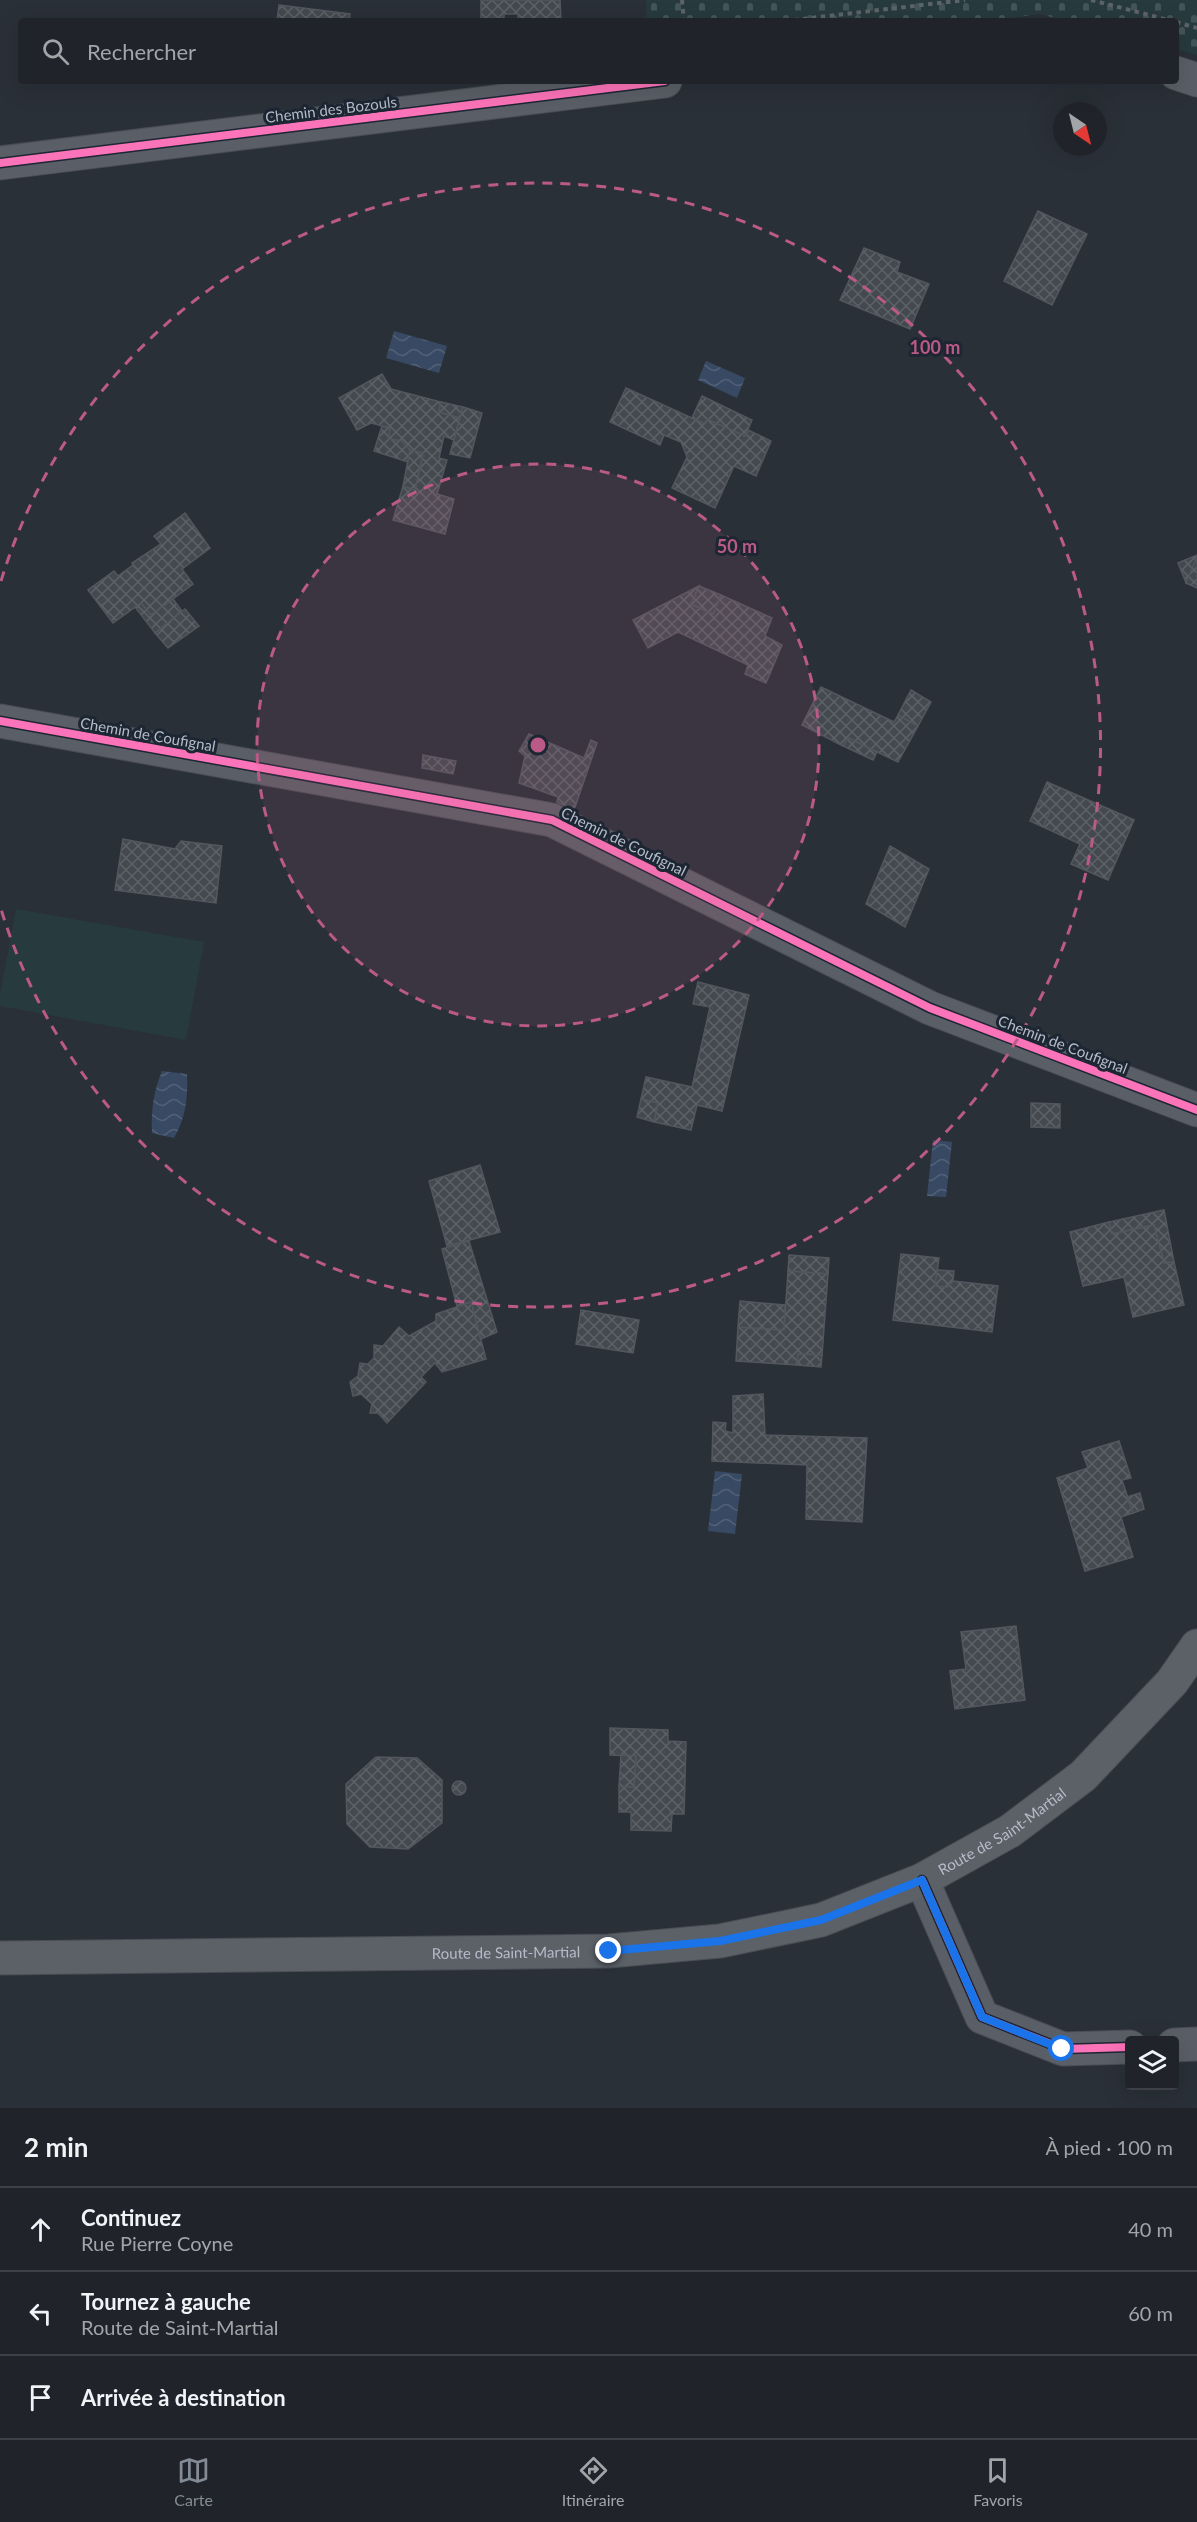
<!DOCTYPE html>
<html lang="fr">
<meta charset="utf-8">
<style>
:root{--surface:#20242a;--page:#2d3036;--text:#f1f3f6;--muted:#a2a4a8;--line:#3d4147;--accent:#848b96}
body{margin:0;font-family:Lato,sans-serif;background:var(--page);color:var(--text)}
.controls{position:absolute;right:18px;bottom:18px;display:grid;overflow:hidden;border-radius:6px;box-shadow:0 6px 24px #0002}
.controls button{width:54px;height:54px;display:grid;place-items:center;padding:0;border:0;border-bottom:2px solid var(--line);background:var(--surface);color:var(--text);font:30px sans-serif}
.compass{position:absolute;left:1053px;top:102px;width:54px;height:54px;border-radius:50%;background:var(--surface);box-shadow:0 6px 24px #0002;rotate:145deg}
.stop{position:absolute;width:18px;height:18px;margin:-14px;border:4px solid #1a73e8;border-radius:50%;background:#fff}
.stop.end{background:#1a73e8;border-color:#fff;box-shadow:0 2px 6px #0008}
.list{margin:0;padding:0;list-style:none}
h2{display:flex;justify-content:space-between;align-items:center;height:78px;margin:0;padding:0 24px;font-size:26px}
h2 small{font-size:20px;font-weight:400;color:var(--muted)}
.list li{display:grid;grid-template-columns:39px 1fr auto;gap:18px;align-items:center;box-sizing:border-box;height:84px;padding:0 24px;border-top:2px solid var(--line)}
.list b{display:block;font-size:22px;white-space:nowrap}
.list p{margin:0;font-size:20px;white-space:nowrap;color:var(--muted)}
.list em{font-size:20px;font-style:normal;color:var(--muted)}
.icon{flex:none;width:33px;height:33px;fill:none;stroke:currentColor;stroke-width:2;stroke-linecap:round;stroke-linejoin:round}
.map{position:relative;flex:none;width:1197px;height:2108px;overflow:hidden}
.search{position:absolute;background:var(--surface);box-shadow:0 6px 24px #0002;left:18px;right:18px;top:18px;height:66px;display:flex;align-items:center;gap:15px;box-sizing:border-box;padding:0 21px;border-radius:6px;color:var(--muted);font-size:22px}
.sheet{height:330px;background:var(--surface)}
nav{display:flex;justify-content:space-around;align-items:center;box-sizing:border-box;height:84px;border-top:2px solid var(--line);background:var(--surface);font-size:16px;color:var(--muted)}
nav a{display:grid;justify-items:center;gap:3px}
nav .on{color:var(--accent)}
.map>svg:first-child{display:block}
</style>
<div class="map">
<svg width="1197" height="2108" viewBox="0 0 1197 2108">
<defs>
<pattern id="cemetery-stones" width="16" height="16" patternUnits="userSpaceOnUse" patternTransform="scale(1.5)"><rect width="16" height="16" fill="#273a3e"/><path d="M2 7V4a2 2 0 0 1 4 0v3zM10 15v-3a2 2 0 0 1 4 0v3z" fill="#445559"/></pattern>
<pattern id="water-waves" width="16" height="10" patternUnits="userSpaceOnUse" patternTransform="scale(1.5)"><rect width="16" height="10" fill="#384963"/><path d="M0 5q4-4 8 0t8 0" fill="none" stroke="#526178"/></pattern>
<pattern id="building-cross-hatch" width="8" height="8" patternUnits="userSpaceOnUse" patternTransform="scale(1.5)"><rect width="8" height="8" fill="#444950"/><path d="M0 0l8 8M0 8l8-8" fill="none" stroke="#5d6168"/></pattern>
</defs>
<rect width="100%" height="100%" fill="#2a3038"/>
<path fill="#273a3e" d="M16 909 204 942 186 1040 0 1006V994Z"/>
<path fill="url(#cemetery-stones)" d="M646 0H1197V55L1176 49V21H1066L1040 14 990 21H647Z"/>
<g fill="url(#water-waves)">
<path d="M394 331 447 346 439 373 386 358Z"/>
<path d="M706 361 745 378 737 398 698 380Z"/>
<path d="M162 1071 187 1074C188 1098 186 1117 174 1138L152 1133C151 1110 153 1093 162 1071Z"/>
<path d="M933 1140 952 1142 946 1197 927 1196Z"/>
<path d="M715 1471 742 1474 735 1534 708 1531Z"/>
</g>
<g fill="url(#building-cross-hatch)" stroke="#52575f" stroke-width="1.5">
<path d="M481 0H560L561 21H518V14H504V18L481 19Z"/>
<path d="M279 5 350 14 349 21H277Z"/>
<path d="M1038 211 1087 234 1052 305 1004 281Z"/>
<path d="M864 248 900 262 897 272 929 284 910 329 840 300Z"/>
<path d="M382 374 391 389 441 402 439 412 460 418 454 440 444 436 439 458 447 460 437 494 454 499 445 534 393 520 403 486 415 490 423 453 410 450 402 441 388 439 390 428 371 423 357 430 339 398Z"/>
<path d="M626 388 705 424 707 419 745 436 748 430 771 441 756 476 734 466 715 508 672 488 687 457 681 442 664 435 660 445 610 422Z"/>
<path d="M702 396 752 420 745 436 707 419 705 424 692 418Z"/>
<path d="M441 402 463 407 460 418 439 412Z"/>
<path d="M463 407 482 413 470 458 450 454Z"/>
<path d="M382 426 390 428 388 439 402 441 410 450 408 462 374 451Z"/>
<path d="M410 450 423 453 415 490 403 486Z"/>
<path d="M185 513 210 548 182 569 193 584 151 615 141 603 113 623 88 590 114 571 118 576 133 565 132 563 161 544 154 536Z"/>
<path d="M1197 555V560L1186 583 1178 563Z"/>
<path d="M1196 559 1197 560V588L1186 583Z"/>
<path d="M699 586 691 604 713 614 721 595 772 618 765 636 782 645 766 683 745 674 748 665 678 632 648 648 633 620Z"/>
<path d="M699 586 721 595 713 614 691 604Z"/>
<path d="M173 599 182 611 155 633 135 607 141 603 151 615Z"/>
<path d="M185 609 199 626 168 648 155 633Z"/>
<path d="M821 687 894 722 898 715 918 726 898 762 848 738 843 746 802 725Z"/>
<path d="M911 690 931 702 918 726 898 715Z"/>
<path d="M529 734 584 758 591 740 597 743 574 810 557 802 558 797 519 783 525 756 519 751Z"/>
<path d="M848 738 877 752 873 760 843 746Z"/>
<path d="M423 755 456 761 453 774 422 768Z"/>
<path d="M1047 782 1134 820 1108 880 1071 864 1080 844 1043 827 1051 809 1038 803Z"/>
<path d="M1038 803 1051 809 1043 827 1030 821Z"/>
<path d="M123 839 175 849 181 841 222 846 216 903 115 890Z"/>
<path d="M890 846 929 869 905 927 866 904Z"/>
<path d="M698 982 749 995 722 1111 697 1105 691 1130 654 1122 658 1103 641 1099 646 1077 692 1087 710 1007 693 1004Z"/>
<path d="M641 1099 658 1103 654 1122 637 1117Z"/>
<path d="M1031 1103 1060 1104V1128L1031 1127Z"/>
<path d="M480 1165 500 1232 447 1246 429 1181Z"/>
<path d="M1164 1210 1174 1262 1164 1263 1154 1225 1112 1234 1109 1222Z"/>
<path d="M1109 1222 1112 1234 1154 1225 1164 1263 1174 1262 1184 1305 1133 1317 1124 1277 1083 1286 1070 1232Z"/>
<path d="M469 1241 497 1332 481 1339 471 1302 457 1306 442 1249Z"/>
<path d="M901 1254 939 1258 935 1286 947 1287 953 1281 998 1286 992 1332 893 1320Z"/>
<path d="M789 1255 829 1258 828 1274 788 1271Z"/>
<path d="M937 1270 954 1271 953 1281 947 1287 935 1286Z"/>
<path d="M788 1271 828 1274 822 1355 798 1354 797 1365 736 1361 738 1327 784 1330Z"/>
<path d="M740 1301 785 1305 784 1330 738 1327Z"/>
<path d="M471 1302 486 1359 442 1372 435 1363 421 1377 426 1382 387 1423 378 1413H370L372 1404 361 1394 353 1396 350 1382 358 1376 360 1363 368 1364 374 1358V1345L383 1346 399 1327 409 1336 436 1321V1314Z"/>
<path d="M581 1310 639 1320 633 1353 576 1344Z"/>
<path d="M798 1354 822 1355 821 1367 797 1365Z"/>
<path d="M763 1394 765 1435 867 1438 862 1522 806 1519 807 1465 712 1461 713 1422 726 1423 725 1431 733 1433V1396Z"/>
<path d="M1119 1441 1131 1478 1122 1480 1133 1513 1121 1517 1133 1557 1085 1571 1057 1478 1088 1468 1082 1452Z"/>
<path d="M1140 1493 1144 1509 1133 1513 1127 1497Z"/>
<path d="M1016 1626 1025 1700 955 1709 950 1671 966 1669 961 1632Z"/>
<path d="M610 1728 668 1730V1741L686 1742 684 1814H672L671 1831 631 1830V1812H619V1786L634 1787 636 1756 610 1755Z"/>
<path d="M621 1755 636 1756 634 1787 619 1786Z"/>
<path d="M376 1757 417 1758 442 1780V1823L408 1849 370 1847 347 1824 346 1784Z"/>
<circle cx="459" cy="1788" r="7"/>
</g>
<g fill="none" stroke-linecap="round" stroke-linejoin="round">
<defs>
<g id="minor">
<path d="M1176 73 1197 80"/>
<path d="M0 163 665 81"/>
<path d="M0 721 552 820 930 1008 1197 1110"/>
<path d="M922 1880 982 2017 1063 2049 1130 2047"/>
<path d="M1174 2045 1197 2044"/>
</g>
<g id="major">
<path id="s1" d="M0 1958 609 1951 720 1941 821 1920 922 1880 1010 1831 1083 1776 1172 1682 1197 1646"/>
</g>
</defs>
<use href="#minor" stroke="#484c53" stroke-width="35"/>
<use href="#major" stroke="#484c55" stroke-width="35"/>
<g stroke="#5d636a" stroke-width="4" stroke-dasharray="4.5 4.5" stroke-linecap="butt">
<path d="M682 0 684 21"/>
<path d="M1091 0 1172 21"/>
<path d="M785 21 965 0"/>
<path d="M1176 22 1197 28"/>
</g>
<use href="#minor" stroke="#5a5e66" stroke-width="33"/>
<use href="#major" stroke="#5c6168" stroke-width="33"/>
<defs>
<g id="cycleway">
<path d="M0 163 665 81"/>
<path d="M0 721 552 820 930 1008 1197 1110"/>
<path d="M922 1880 982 2017 1063 2049 1130 2047"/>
</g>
</defs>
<use href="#cycleway" stroke="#1d2633" stroke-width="11"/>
<use href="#cycleway" stroke="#fb73b8" stroke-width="8"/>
</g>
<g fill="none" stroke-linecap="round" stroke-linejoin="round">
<path stroke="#1a73e8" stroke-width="8" d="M609 1951 720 1941 821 1920 922 1880 982 2017 1062 2049"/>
</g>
<circle cx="538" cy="745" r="281" fill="#bc5a87" fill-opacity=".12"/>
<g fill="none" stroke="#bc5a87" stroke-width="3" stroke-dasharray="10 8">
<circle cx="538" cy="745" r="281"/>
<path d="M1 581A562 562 0 1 1 1 909"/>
</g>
<g text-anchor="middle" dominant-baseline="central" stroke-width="6" stroke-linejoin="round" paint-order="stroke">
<g font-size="15" fill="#b4bcc9" stroke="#1d2633">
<text transform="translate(331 109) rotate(-7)">Chemin des Bozouls</text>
<text transform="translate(148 734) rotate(10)">Chemin de Coufignal</text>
<text transform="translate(624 841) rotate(26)">Chemin de Coufignal</text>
<text transform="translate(1063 1044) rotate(21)">Chemin de Coufignal</text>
<text stroke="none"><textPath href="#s1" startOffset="1026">Route de Saint-Martial</textPath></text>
<text stroke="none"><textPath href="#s1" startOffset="506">Route de Saint-Martial</textPath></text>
</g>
</g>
<circle cx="538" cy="745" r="9" fill="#bc5a87" stroke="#1d2633" stroke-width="3"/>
<g font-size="18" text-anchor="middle" font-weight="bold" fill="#bc5a87" stroke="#1d2633" stroke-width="6" stroke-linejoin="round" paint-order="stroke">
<text x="935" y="354">100 m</text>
<text x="737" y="553">50 m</text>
</g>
</svg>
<div class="controls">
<button><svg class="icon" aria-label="layers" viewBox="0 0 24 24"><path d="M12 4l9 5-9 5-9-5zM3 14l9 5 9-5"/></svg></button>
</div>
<svg class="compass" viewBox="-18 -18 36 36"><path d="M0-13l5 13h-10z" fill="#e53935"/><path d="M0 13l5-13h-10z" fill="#a2a4a8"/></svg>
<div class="stop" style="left:1062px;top:2049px"></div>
<div class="stop end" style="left:609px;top:1951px"></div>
<div class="search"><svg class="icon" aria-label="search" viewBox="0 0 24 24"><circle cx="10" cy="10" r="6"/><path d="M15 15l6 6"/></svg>Rechercher</div>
</div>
<section class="sheet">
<h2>2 min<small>À pied · 100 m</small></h2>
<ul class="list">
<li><svg class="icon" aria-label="ahead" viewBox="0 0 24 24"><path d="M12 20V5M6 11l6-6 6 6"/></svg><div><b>Continuez</b><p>Rue Pierre Coyne</p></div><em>40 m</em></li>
<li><svg class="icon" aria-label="left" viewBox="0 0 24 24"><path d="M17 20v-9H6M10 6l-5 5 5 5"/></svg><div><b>Tournez à gauche</b><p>Route de Saint-Martial</p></div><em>60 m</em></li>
<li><svg class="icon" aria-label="arrive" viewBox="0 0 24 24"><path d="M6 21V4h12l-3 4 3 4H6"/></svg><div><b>Arrivée à destination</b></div></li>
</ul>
</section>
<nav>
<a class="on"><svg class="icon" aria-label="map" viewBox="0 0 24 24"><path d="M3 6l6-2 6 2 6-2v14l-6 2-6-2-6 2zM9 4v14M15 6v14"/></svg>Carte</a>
<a><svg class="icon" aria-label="directions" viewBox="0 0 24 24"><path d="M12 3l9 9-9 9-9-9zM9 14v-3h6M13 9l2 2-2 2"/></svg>Itinéraire</a>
<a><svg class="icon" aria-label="saved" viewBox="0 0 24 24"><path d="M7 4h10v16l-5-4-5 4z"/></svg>Favoris</a>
</nav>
